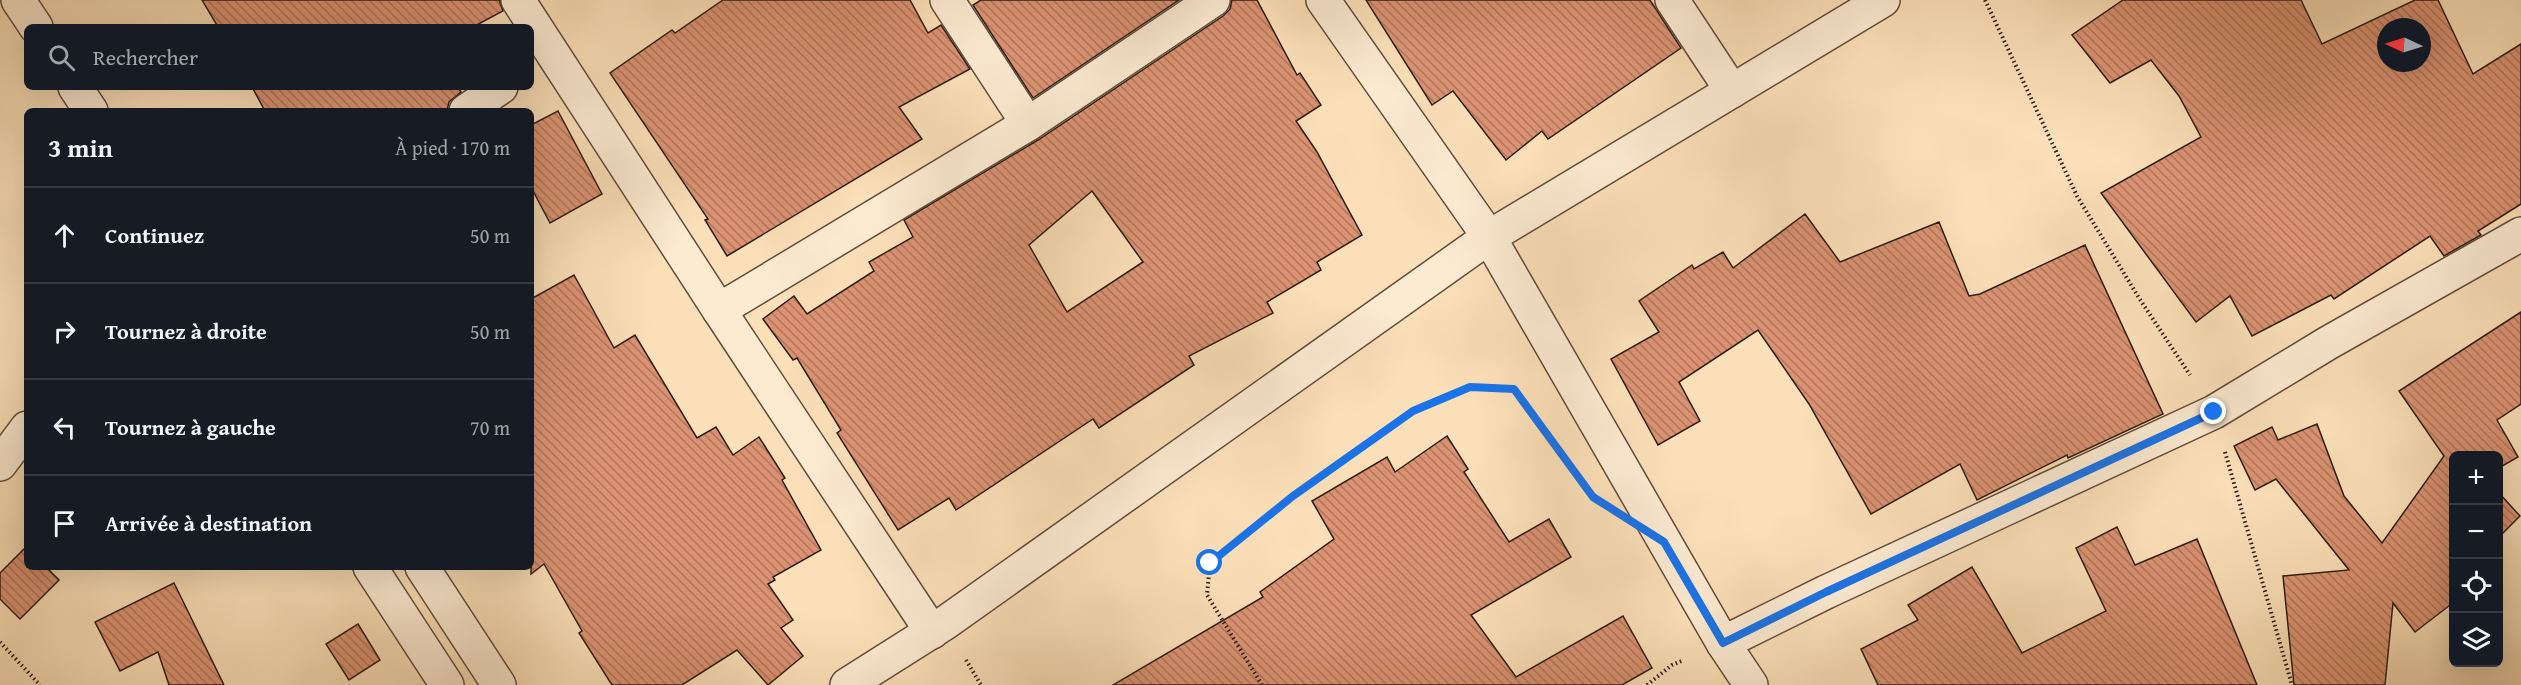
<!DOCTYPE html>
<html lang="fr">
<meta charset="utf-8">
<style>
:root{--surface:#171b24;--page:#242831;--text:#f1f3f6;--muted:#9ea1a6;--line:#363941}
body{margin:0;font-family:"Gentium Book Plus",serif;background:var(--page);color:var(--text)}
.controls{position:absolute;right:18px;bottom:18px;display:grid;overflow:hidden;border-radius:9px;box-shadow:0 6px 24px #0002}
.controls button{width:54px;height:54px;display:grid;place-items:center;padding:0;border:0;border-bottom:2px solid var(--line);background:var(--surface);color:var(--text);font:30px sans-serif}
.compass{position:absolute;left:2377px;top:18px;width:54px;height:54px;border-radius:50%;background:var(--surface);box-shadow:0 6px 24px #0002;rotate:274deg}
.stop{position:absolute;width:18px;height:18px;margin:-14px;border:4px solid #1a73e8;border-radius:50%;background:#fff}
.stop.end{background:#1a73e8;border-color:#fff;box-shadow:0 2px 6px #0008}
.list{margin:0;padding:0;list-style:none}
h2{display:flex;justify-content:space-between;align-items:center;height:78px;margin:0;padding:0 24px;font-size:26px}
h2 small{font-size:20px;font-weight:400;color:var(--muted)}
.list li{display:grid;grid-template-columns:39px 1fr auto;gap:18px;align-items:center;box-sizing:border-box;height:96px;padding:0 24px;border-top:2px solid var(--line)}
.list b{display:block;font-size:22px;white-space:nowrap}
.list em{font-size:20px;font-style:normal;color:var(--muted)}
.icon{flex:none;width:33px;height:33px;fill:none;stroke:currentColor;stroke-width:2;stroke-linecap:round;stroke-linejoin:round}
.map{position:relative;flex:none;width:2521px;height:685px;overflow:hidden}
.search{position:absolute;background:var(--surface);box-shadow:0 6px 24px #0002;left:24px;top:24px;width:510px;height:66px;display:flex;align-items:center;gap:15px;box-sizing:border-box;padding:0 21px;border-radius:9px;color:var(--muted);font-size:22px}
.panel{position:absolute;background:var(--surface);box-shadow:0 6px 24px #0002;left:24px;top:108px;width:510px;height:462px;border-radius:9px}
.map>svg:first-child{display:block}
</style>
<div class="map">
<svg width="2521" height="685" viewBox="0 0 2521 685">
<defs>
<pattern id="building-back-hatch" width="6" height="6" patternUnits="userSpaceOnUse" patternTransform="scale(1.5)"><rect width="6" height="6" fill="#da9272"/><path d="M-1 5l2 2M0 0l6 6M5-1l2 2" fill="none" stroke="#b1765c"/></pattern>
</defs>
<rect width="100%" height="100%" fill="#fbdfb8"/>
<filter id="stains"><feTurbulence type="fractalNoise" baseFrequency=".00333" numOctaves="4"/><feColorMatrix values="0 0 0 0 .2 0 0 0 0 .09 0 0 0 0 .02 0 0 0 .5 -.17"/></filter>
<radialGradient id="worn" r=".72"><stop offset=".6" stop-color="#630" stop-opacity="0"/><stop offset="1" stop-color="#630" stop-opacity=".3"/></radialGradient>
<g fill="url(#building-back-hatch)" stroke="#2e1c12" stroke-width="1.5" fill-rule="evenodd">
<path d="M202 0H499L503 11 473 27H218Z"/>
<path d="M723 0H910L928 33 941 25 970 69 899 107 922 139 727 256 705 220 708 219 610 73 672 30 675 33Z"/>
<path d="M981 0H1179L1033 98 973 5Z"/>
<path d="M1232 0H1257L1297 75 1300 73 1321 105 1296 121 1317 152 1362 235 1317 262 1321 270 1267 302 1273 313 1189 356 1194 365 1099 428 1093 419 956 510 949 498 898 530 837 433 841 430 797 358 793 360 763 319 794 296 807 314 874 271 869 262 913 237 904 220 1038 140 1223 16 1230 9ZM1092 191 1143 262 1067 312 1029 245Z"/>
<path d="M1366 0H1650L1681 48 1548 139 1542 131 1506 160 1453 91 1432 105Z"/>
<path d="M2123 0H2301L2322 44 2415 0H2438L2473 74 2521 44V204L2478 231 2481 235 2444 256 2430 236 2334 299 2331 295 2252 336 2230 296 2196 322 2101 193 2201 137 2179 96 2151 60 2110 83 2072 35ZM2386 27H2422V63H2386Z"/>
<path d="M252 87H458L461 92 449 102 447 111H265Z"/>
<path d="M558 111 602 194 550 223 531 187V125Z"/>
<path d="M1805 214 1840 262 1939 222 1969 296 1980 294 2085 245 2163 414 2068 458 2067 455 1977 500 1960 464 1871 514 1809 404 1758 330 1679 382 1700 421 1658 445 1611 359 1659 332 1639 301 1692 265 1694 269 1723 252 1733 268Z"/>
<path d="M574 275 614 348 635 335 697 438 716 427 733 455 759 437 785 478 782 480 821 550 773 577 775 580 768 584 793 620 781 628 803 656 768 685 737 650 682 685H612L579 633 582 631 544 564 531 574V299Z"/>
<path d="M2521 312V404L2497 420 2518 457 2499 468V456H2454V602L2415 632 2393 603 2385 685H2294L2283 576 2349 570 2276 479 2255 490 2234 446 2272 427 2278 440 2317 424 2344 496 2382 543 2444 456 2399 391Z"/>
<path d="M1447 436 1468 469 1464 472 1509 542 1549 519 1571 557 1471 615 1516 677 1623 616 1652 668 1622 685H1113L1263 597 1260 592 1334 539 1312 501 1387 457 1395 472Z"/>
<path d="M2499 493 2520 516 2499 537Z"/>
<path d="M2117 527 2135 565 2197 539 2257 685H1878L1861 649 1918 620 1908 605 1972 567 2022 653 2106 611 2076 548Z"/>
<path d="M26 547 27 567H46L59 580 20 619 0 599V573Z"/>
<path d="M174 583 224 685H169L158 652 120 671 95 622Z"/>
<path d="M358 624 380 660 349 680 326 644Z"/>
</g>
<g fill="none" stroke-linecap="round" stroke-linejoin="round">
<defs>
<g id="minor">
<path d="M18 0 36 27"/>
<path d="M518 0 719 310 1028 124 1213 0"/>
<path d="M947 0 1028 124"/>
<path d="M1323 0 1489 237 1723 643 1751 685"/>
<path d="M1672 0 1732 91"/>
<path d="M75 87 91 111"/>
<path d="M466 111 501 87"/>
<path d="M719 310 932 632"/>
<path d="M0 464 27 428"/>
<path d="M370 567 447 685"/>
<path d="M422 567 499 685"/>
<path d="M1723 643 1826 592 2214 412 2328 343 2521 234"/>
<path d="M847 685 945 623 1489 237 1883 0"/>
</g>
</defs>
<use href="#minor" stroke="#614d3c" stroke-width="36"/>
<g stroke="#2e1c12" stroke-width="4" stroke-dasharray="1.5 3" stroke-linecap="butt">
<path d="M1985 0 2077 196 2139 298 2190 375"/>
<path d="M2225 452 2292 685"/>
<path d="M0 642 40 685"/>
<path d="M966 660 981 685"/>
<path d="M1262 685 1207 595 1210 563 1293 496 1413 411 1470 387 1514 389 1562 454"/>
<path d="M1647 685 1672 665 1684 660"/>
</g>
<use href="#minor" stroke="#fcead1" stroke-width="33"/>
</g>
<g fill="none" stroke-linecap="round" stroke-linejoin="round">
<path stroke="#1a73e8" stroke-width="8" d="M1210 563 1293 496 1413 411 1470 387 1514 389 1593 497 1664 542 1723 643 1826 592 2214 412"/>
</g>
<rect width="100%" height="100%" filter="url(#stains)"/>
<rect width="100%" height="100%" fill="url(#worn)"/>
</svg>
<div class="controls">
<button>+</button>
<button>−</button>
<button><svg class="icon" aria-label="locate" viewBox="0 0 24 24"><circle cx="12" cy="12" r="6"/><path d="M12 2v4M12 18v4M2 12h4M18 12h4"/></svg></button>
<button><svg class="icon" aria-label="layers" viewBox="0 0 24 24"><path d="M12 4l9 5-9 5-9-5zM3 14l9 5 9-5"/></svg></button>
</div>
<svg class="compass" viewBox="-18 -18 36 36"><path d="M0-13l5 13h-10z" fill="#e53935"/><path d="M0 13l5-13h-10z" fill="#9ea1a6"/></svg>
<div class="stop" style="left:1210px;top:563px"></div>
<div class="stop end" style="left:2214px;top:412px"></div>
<div class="search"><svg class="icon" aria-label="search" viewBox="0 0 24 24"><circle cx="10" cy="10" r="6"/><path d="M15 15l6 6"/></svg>Rechercher</div>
<section class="panel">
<h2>3 min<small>À pied · 170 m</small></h2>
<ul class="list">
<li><svg class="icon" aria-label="ahead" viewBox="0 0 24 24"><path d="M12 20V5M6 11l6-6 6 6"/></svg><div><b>Continuez</b></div><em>50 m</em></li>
<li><svg class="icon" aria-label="right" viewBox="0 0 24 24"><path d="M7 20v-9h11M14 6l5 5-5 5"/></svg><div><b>Tournez à droite</b></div><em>50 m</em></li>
<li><svg class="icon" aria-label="left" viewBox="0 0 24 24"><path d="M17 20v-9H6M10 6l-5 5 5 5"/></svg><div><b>Tournez à gauche</b></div><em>70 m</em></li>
<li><svg class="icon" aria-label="arrive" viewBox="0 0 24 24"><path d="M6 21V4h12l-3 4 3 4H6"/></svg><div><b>Arrivée à destination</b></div></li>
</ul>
</section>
</div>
